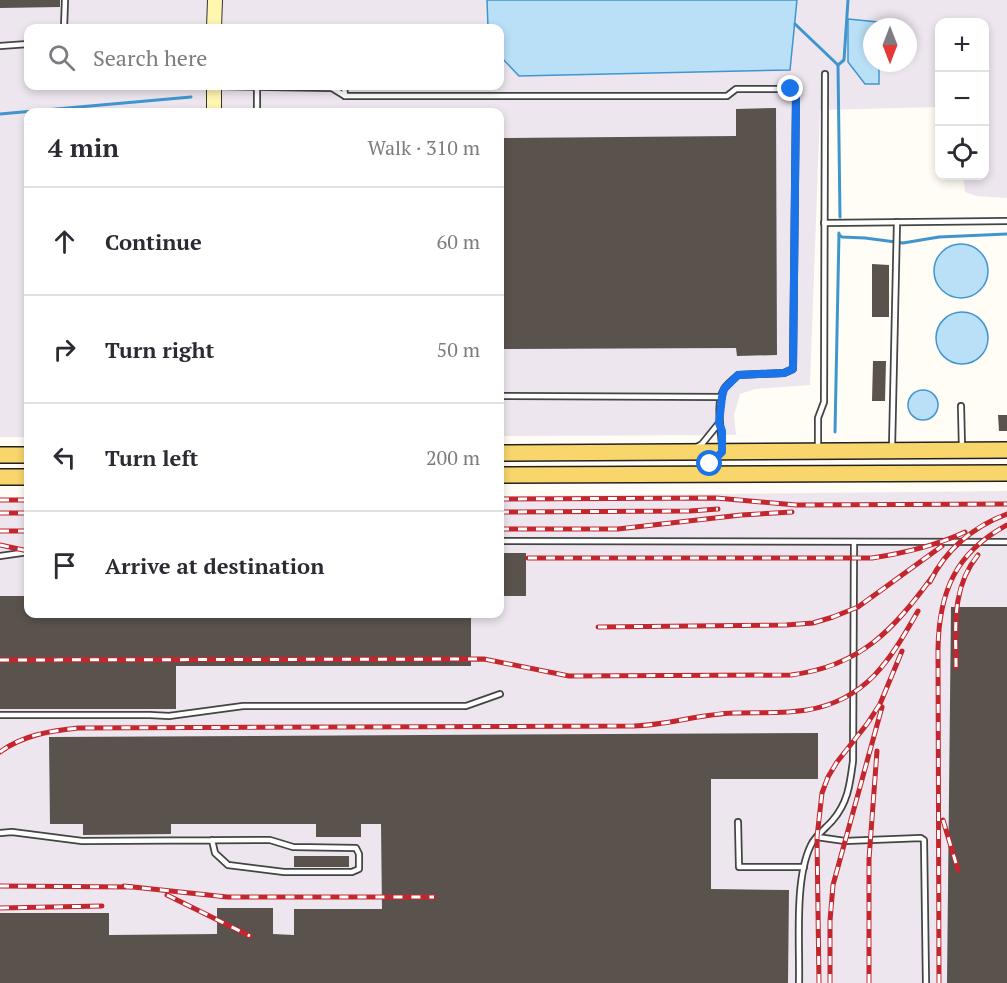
<!DOCTYPE html>
<meta charset="utf-8">
<style>
:root{--surface:#fff;--page:#f2f2f3;--text:#2b2b33;--muted:#7c7c81;--line:#e1e1e2}
body{margin:0;font-family:"PT Serif",serif;background:var(--page);color:var(--text)}
.controls{position:absolute;right:18px;top:18px;display:grid;overflow:hidden;border-radius:12px;box-shadow:0 3px 9px #0003}
.controls button{width:54px;height:54px;display:grid;place-items:center;padding:0;border:0;border-bottom:2px solid var(--line);background:var(--surface);color:var(--text);font:30px sans-serif}
.compass{position:absolute;left:863px;top:18px;width:54px;height:54px;border-radius:50%;background:var(--surface);box-shadow:0 3px 9px #0003;rotate:180deg}
.stop{position:absolute;width:18px;height:18px;margin:-14px;border:4px solid #1a73e8;border-radius:50%;background:#fff}
.stop.end{background:#1a73e8;border-color:#fff;box-shadow:0 2px 6px #0008}
.list{margin:0;padding:0;list-style:none}
h2{display:flex;justify-content:space-between;align-items:center;height:78px;margin:0;padding:0 24px;font-size:26px}
h2 small{font-size:20px;font-weight:400;color:var(--muted)}
.list li{display:grid;grid-template-columns:39px 1fr auto;gap:18px;align-items:center;box-sizing:border-box;height:108px;padding:0 24px;border-top:2px solid var(--line)}
.list b{display:block;font-size:22px;white-space:nowrap}
.list em{font-size:20px;font-style:normal;color:var(--muted)}
.icon{flex:none;width:33px;height:33px;fill:none;stroke:currentColor;stroke-width:2;stroke-linecap:round;stroke-linejoin:round}
.map{position:relative;flex:none;width:1007px;height:983px;overflow:hidden}
.search{position:absolute;background:var(--surface);box-shadow:0 3px 9px #0003;left:24px;top:24px;width:480px;height:66px;display:flex;align-items:center;gap:15px;box-sizing:border-box;padding:0 21px;border-radius:12px;color:var(--muted);font-size:22px}
.panel{position:absolute;background:var(--surface);box-shadow:0 3px 9px #0003;left:24px;top:108px;width:480px;height:510px;border-radius:12px}
.map>svg:first-child{display:block}
</style>
<div class="map">
<svg width="1007" height="983" viewBox="0 0 1007 983">
<rect width="100%" height="100%" fill="#fffdf5"/>
<g fill="#eee6ef" fill-rule="evenodd">
<path d="M0 0H1007V198L976 196 965 192 963 176H984V22H940L939 107 820 110 810 385 755 389 740 394 734 415 736 435 500 436V112H28V437H0ZM872 27H908V63H872ZM28 28H500V86H28Z"/>
<path d="M1007 491V983H0V501L28 500V614H500V496Z"/>
</g>
<g fill="#b9e0f7" stroke="#3f96cf" stroke-width="1.5">
<path d="M487 0H797L790 70 519 76 500 56V28H488Z"/>
<path d="M848 19 878 22V27H872V63H879V84H865L848 62Z"/>
<circle cx="961" cy="271" r="27"/>
<circle cx="962" cy="338" r="26"/>
<circle cx="923" cy="405" r="15"/>
</g>
<g fill="none" stroke-linecap="round" stroke-linejoin="round">
<g stroke="#3f96cf" stroke-width="3">
<path d="M795 24 838 65 840 217"/>
<path d="M838 65 844 60 848 0"/>
<path d="M0 114 191 97"/>
<path d="M839 235 842 237 865 238 903 243 939 237 1007 234"/>
<path d="M835 432 839 233"/>
</g>
</g>
<g fill="#5a524d">
<path d="M0 0H60V7L0 8Z"/>
<path d="M776 108 777 355 737 356 736 348 500 349V138L736 136V109Z"/>
<path d="M872 264 889 265V317H872Z"/>
<path d="M873 361H886L885 401H872Z"/>
<path d="M998 415H1007V431H999Z"/>
<rect x="500" y="553" width="26" height="43"/>
<path d="M0 596H28V614H471V666H176V709H0Z"/>
<path d="M951 607H1007V983H947Z"/>
<path d="M818 733V779H711V889L789 890 788 983H0V913H109V935L217 934V908H273V934L294 935V909H382L381 824H361V837H316V824H171V834L83 835V824H50L49 737Z"/>
<rect x="294" y="856" width="55" height="11"/>
</g>
<g fill="none" stroke-linecap="round" stroke-linejoin="round">
<defs>
<g id="lane">
<path d="M64 28 65 0"/>
<path d="M0 46 28 44"/>
<path d="M217 86 332 88 345 96H727L736 89H791L796 95 793 369 784 373 738 375C734 379 727 384 724 389 715 405 722 432 722 449"/>
<path d="M257 86V112"/>
<path d="M344 86 345 96"/>
<path d="M824 223 1007 221"/>
<path d="M500 396 722 397"/>
<path d="M961 406 962 448"/>
<path d="M697 447 702 444 719 423"/>
<path d="M818 448V418L824 402 825 74"/>
<path d="M892 448 897 222"/>
<path d="M500 541 1007 542"/>
<path d="M0 556 28 552"/>
<path d="M0 715H150L169 716 243 706H466L500 694"/>
<path d="M738 822 739 867H804"/>
<path d="M0 833 12 832 82 841 270 840 293 847 356 848 359 854V869L352 872H284L228 865 215 853 212 840"/>
<path d="M817 837 845 841 921 838 924 840 926 983"/>
<path d="M799 983C800 944 794 879 811 845 815 836 826 828 832 821 848 803 850 784 853 761L854 542"/>
</g>
<g id="secondary">
<path d="M214 28 215 0"/>
<path d="M214 86V112"/>
</g>
<g id="primary">
<path d="M500 453 1007 450"/>
<path d="M0 455H28"/>
<path d="M500 475 1007 473"/>
<path d="M0 477H28"/>
</g>
</defs>
<use href="#lane" stroke="#444" stroke-width="8"/>
<use href="#secondary" stroke="#333" stroke-width="16"/>
<use href="#primary" stroke="#222" stroke-width="18"/>
<use href="#lane" stroke="#fff" stroke-width="4.5"/>
<use href="#secondary" stroke="#fff6b0" stroke-width="14"/>
<use href="#primary" stroke="#f9d66b" stroke-width="15"/>
<defs>
<g id="rail">
<path d="M500 499 716 498 796 505 1007 504"/>
<path d="M0 500H28"/>
<path d="M500 512 690 511 718 509"/>
<path d="M0 513H28"/>
<path d="M500 529H618L741 515 792 512"/>
<path d="M0 531H28"/>
<path d="M0 545 28 551"/>
<path d="M528 558H872C905 553 935 546 965 532"/>
<path d="M930 582C945 550 974 526 1007 514"/>
<path d="M598 627 786 625 813 623 833 617 858 607 942 546"/>
<path d="M0 660 484 659 569 676 791 675C861 666 893 630 933 576"/>
<path d="M956 667C956 627 951 588 978 555"/>
<path d="M0 752C23 735 50 731 78 728L634 726C668 725 700 714 734 713 758 712 783 714 807 710 867 700 890 660 918 611"/>
<path d="M943 820 958 870"/>
<path d="M0 886 132 887"/>
<path d="M124 886 227 897H434"/>
<path d="M167 895 250 936"/>
<path d="M0 908 102 906"/>
<path d="M819 983 817 837 822 793 828 777 837 762 867 724 880 704 902 651"/>
<path d="M830 983V921L833 885 882 707"/>
<path d="M869 983V859L877 751"/>
<path d="M939 983 938 649C939 592 955 553 1007 525"/>
</g>
</defs>
<use href="#rail" stroke="#c4262e" stroke-width="5"/>
<use href="#rail" stroke="#fff" stroke-width="3" stroke-dasharray="9" stroke-linecap="butt"/>
</g>
<g fill="none" stroke-linecap="round" stroke-linejoin="round">
<path stroke="#1a73e8" stroke-width="8" d="M710 464 722 452V431L719 423 722 397 724 389 738 375 784 373 793 369 796 95 791 89"/>
</g>
</svg>
<div class="controls">
<button>+</button>
<button>−</button>
<button><svg class="icon" aria-label="locate" viewBox="0 0 24 24"><circle cx="12" cy="12" r="6"/><path d="M12 2v4M12 18v4M2 12h4M18 12h4"/></svg></button>
</div>
<svg class="compass" viewBox="-18 -18 36 36"><path d="M0-13l5 13h-10z" fill="#e53935"/><path d="M0 13l5-13h-10z" fill="#7c7c81"/></svg>
<div class="stop" style="left:710px;top:464px"></div>
<div class="stop end" style="left:791px;top:89px"></div>
<div class="search"><svg class="icon" aria-label="search" viewBox="0 0 24 24"><circle cx="10" cy="10" r="6"/><path d="M15 15l6 6"/></svg>Search here</div>
<section class="panel">
<h2>4 min<small>Walk · 310 m</small></h2>
<ul class="list">
<li><svg class="icon" aria-label="ahead" viewBox="0 0 24 24"><path d="M12 20V5M6 11l6-6 6 6"/></svg><div><b>Continue</b></div><em>60 m</em></li>
<li><svg class="icon" aria-label="right" viewBox="0 0 24 24"><path d="M7 20v-9h11M14 6l5 5-5 5"/></svg><div><b>Turn right</b></div><em>50 m</em></li>
<li><svg class="icon" aria-label="left" viewBox="0 0 24 24"><path d="M17 20v-9H6M10 6l-5 5 5 5"/></svg><div><b>Turn left</b></div><em>200 m</em></li>
<li><svg class="icon" aria-label="arrive" viewBox="0 0 24 24"><path d="M6 21V4h12l-3 4 3 4H6"/></svg><div><b>Arrive at destination</b></div></li>
</ul>
</section>
</div>
